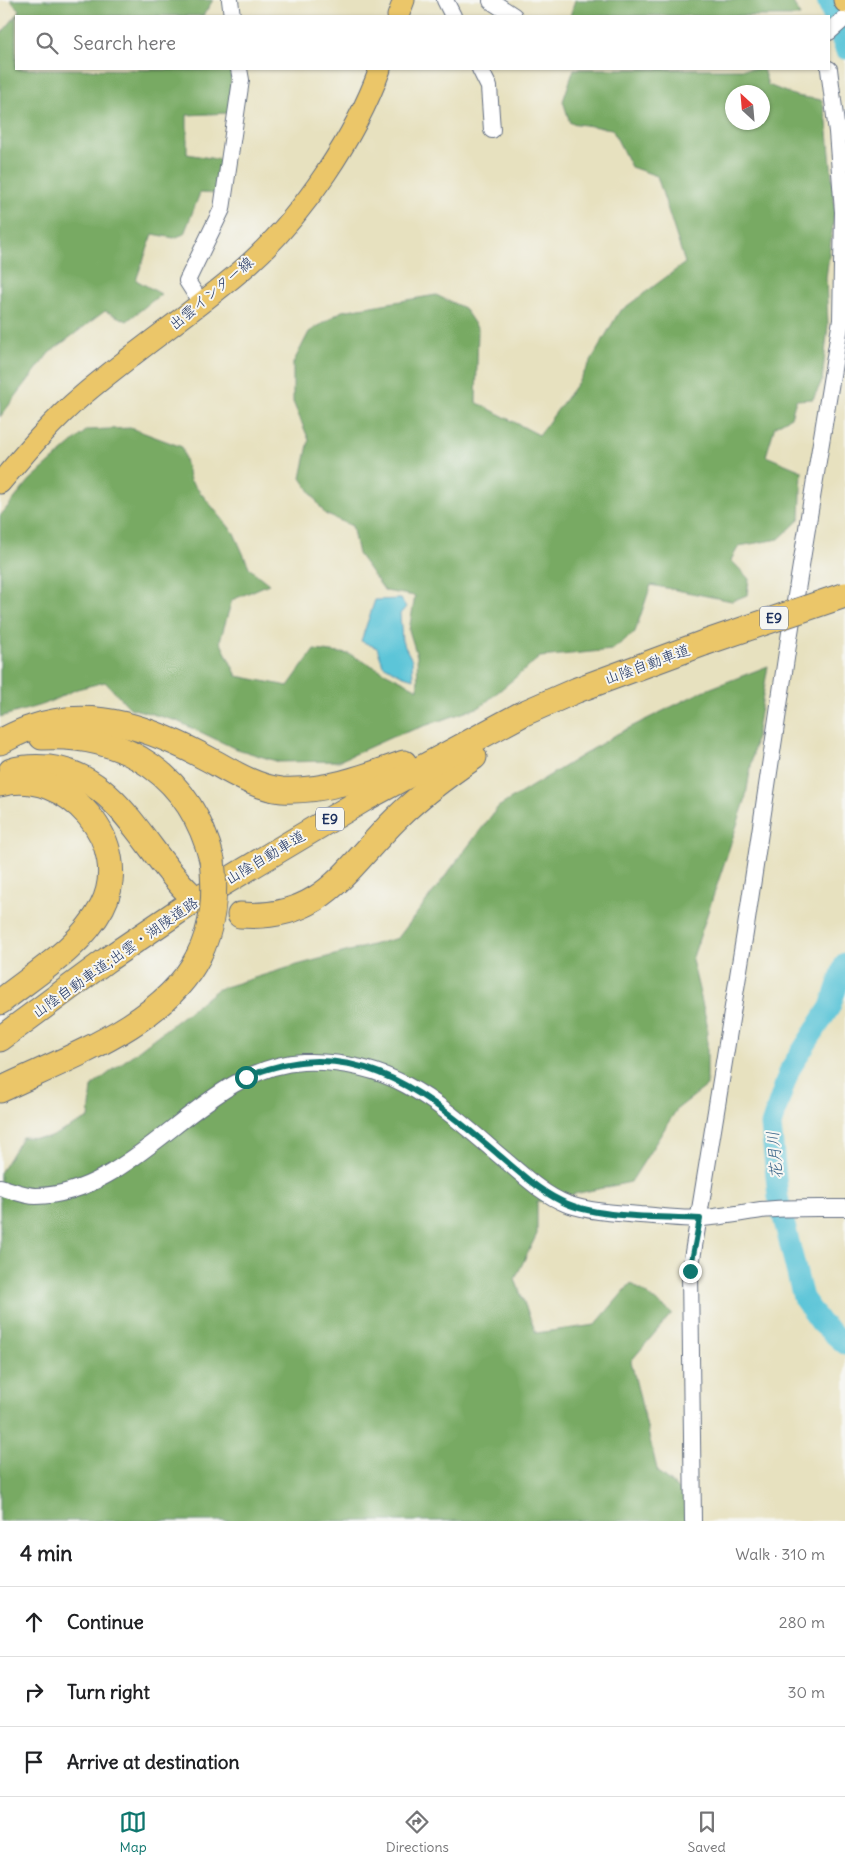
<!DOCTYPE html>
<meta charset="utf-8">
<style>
:root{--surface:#fff;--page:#f6f6f6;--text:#202124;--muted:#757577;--line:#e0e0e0;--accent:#0f766e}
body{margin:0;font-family:Delius,"Klee One",sans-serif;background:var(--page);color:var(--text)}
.compass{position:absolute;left:725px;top:85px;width:45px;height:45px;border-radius:50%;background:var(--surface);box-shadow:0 1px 4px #0004;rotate:334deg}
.stop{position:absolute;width:15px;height:15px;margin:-11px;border:4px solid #0f766e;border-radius:50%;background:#fff}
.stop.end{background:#0f766e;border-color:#fff;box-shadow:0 1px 5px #0008}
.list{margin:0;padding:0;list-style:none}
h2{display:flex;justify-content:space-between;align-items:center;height:65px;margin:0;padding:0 20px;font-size:21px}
h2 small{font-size:16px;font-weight:400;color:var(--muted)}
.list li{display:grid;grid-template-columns:32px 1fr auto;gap:15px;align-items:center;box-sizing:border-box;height:70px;padding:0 20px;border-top:1px solid var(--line)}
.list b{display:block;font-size:19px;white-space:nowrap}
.list em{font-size:16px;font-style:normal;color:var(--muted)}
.icon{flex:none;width:28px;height:28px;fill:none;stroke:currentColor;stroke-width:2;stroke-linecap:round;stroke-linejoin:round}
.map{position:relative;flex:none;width:845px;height:1521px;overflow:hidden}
.search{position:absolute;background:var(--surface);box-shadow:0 1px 4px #0004;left:15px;right:15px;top:15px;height:55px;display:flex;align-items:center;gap:12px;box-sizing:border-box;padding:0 18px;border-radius:0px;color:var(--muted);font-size:19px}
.sheet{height:275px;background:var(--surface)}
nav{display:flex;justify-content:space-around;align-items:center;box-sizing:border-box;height:70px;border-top:1px solid var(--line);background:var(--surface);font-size:14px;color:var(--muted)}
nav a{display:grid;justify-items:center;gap:2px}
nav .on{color:var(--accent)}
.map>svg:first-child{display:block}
</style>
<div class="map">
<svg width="845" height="1521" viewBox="0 0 845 1521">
<rect width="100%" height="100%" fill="#f6f6f2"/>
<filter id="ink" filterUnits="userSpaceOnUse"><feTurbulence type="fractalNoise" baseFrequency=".02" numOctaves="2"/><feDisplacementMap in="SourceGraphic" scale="10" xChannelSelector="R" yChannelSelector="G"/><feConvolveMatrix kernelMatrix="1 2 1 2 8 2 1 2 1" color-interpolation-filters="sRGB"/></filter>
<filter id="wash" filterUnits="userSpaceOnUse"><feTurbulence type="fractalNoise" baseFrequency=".0096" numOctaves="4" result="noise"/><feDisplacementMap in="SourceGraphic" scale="20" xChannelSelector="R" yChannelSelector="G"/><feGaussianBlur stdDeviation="1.12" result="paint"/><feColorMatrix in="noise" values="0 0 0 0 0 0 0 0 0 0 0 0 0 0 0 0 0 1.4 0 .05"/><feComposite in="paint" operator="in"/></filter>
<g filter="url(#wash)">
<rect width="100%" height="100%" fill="#e7e1bf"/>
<g fill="#78aa64" stroke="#4a6c61" fill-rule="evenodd">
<path d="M10 0H213L203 16H16V69L231 70 230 113 187 115V154L222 160 219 194 200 193 184 234 174 238 153 234 136 280 161 294 127 321 105 311 49 353 0 417V35L20 11Z"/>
<path d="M575 0H792L800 16H570Z"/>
<path d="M574 69H763L768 85 796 96 822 100 827 121 835 209 826 278 828 326 822 381 813 399 796 400 791 417 775 426 766 456 802 471 800 519 779 539 739 546 731 560 749 579 747 595 732 601 651 585 635 632 612 650 540 657 480 707 392 737 339 761 279 762 234 748 177 721 130 708 105 682 77 689 45 704 0 717V516L30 480 87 430 131 428 182 447 190 480 234 533 250 569 269 584 232 600 220 641 237 676 288 686 314 650 349 654 418 689 417 656 409 630 415 596 385 591 358 554 352 526 325 514 301 478 309 440 293 402V363L309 332 342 311 436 295 464 308 478 329 476 402 539 435 581 378 619 312 685 263 657 176 631 167 612 129 570 123 563 101ZM732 92H762V122H732Z"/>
<path d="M768 666 745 801 692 960 707 1023V1086L677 1109 631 1182 537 1202V1234L515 1279 536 1333 595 1325 631 1283 672 1313 631 1361 658 1473 693 1500 690 1521H0V1173L22 1137 48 1138 89 1118 92 1086 218 989 297 965 398 938 498 807 617 734 703 691Z"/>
</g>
<path fill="#5cc5d8" stroke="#3c7a9b" d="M401 599 406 607 400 614 402 641 412 660 413 679 401 675 383 665 377 648 361 641 375 600Z"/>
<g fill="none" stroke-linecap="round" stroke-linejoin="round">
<g stroke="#5cc5d8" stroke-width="21">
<path d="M827 0 845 49"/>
<path d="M845 963 830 1007 790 1069 771 1125 778 1197 803 1298 821 1323 845 1344"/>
</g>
</g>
</g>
<g filter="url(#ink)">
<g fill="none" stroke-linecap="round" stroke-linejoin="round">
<defs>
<g id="minor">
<path d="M230 0 232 16"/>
<path d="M445 0 453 16"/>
<path d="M491 1 514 16"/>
<path d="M829 32 845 18"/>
<path d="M480 69 489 87 492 130"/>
<path d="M201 303 187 281 222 209 241 80 239 69"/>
<path d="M0 1187C11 1190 25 1196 36 1196 137 1195 202 1067 303 1062 395 1059 441 1106 506 1161 525 1177 544 1195 567 1204 591 1212 615 1213 640 1215 660 1216 681 1220 701 1218 721 1217 741 1213 761 1210 789 1207 817 1208 845 1208"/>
<path d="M693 1521 690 1271 745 933 788 645 841 320 843 212 837 132 829 69"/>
</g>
<g id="major">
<path d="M844 0 845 2"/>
<path d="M398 16 404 0"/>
<path d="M0 483C26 452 52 421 83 395 137 349 197 310 250 263 303 215 356 136 380 69"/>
</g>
<g id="highway">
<path d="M42 737C127 733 191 777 212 860"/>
<path d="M0 742C10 737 20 731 31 728 94 705 157 731 212 761 233 773 258 788 282 790 325 792 365 777 404 763"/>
<path d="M11 771C23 767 36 767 49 768 117 775 144 850 188 892"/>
<path d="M0 784C67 766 135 844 102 907 80 948 35 974 0 1002"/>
<path d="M240 915C323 921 345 869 397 818 420 795 446 776 474 757"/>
<path d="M0 1039 108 959 195 900 366 798 522 714 577 690 704 643"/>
<path d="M0 1090C66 1058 164 1025 198 957"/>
</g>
</defs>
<use href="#minor" stroke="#626d80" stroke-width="18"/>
<use href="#major" stroke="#626d80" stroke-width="23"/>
<use href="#highway" stroke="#626d80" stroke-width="27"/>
<use href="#minor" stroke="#fff" stroke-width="16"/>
<use href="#major" stroke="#ebc669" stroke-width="21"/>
<use href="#highway" stroke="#ebc669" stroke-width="25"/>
<defs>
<g id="highway-bridge">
<path d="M704 643 845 595"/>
<path d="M198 957C214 926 216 894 212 860"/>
</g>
</defs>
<use href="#highway-bridge" stroke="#626d80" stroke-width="27" stroke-linecap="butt"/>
<use href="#highway-bridge" stroke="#ebc669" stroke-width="25"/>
</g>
</g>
<g fill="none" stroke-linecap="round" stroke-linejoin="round" filter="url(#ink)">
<path stroke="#0f766e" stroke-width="6" d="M246 1077C349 1034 416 1085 492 1149 514 1168 535 1188 561 1201 596 1219 661 1216 700 1219L690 1271"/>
</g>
<g text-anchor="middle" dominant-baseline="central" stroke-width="4" stroke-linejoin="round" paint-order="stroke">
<g fill="#f6f6f2" stroke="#5d6b8a" stroke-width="1">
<rect x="760" y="606.5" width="28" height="23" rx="4"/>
<rect x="316" y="807.5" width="28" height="23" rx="4"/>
</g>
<g font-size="14" font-weight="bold" fill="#1b2f5e">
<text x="774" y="618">E9</text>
<text x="330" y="819">E9</text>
</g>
<g font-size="15" fill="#1b2f5e" stroke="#f6f6f2">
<text transform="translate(211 293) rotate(-40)">出雲インター線</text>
<text transform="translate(647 664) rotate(-20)">山陰自動車道</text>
<text transform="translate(265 857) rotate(-31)">山陰自動車道</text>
<text transform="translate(115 957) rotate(-35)">山陰自動車道;出雲・湖陵道路</text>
</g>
<g font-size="16" font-style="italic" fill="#2e5c83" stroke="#f6f6f2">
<text transform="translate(774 1155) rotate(-95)">花月川</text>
</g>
</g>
</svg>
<svg class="compass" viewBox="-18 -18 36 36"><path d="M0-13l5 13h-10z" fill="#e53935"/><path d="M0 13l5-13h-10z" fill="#757577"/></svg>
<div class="stop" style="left:246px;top:1077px"></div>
<div class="stop end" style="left:690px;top:1271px"></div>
<div class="search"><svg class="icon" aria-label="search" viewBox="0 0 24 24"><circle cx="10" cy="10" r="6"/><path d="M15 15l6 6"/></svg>Search here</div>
</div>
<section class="sheet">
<h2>4 min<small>Walk · 310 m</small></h2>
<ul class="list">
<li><svg class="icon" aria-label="ahead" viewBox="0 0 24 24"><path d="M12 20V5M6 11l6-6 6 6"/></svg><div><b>Continue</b></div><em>280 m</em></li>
<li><svg class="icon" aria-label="right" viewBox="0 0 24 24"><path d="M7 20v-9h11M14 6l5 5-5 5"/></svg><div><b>Turn right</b></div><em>30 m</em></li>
<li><svg class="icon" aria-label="arrive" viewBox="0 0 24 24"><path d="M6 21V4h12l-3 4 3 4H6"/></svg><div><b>Arrive at destination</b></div></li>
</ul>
</section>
<nav>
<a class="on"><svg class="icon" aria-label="map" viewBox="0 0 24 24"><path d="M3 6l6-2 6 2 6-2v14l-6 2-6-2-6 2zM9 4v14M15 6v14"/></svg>Map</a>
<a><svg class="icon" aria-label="directions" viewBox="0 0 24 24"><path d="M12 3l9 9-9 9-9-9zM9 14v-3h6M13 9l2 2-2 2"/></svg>Directions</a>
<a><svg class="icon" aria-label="saved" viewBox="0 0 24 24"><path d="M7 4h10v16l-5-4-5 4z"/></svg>Saved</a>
</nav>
